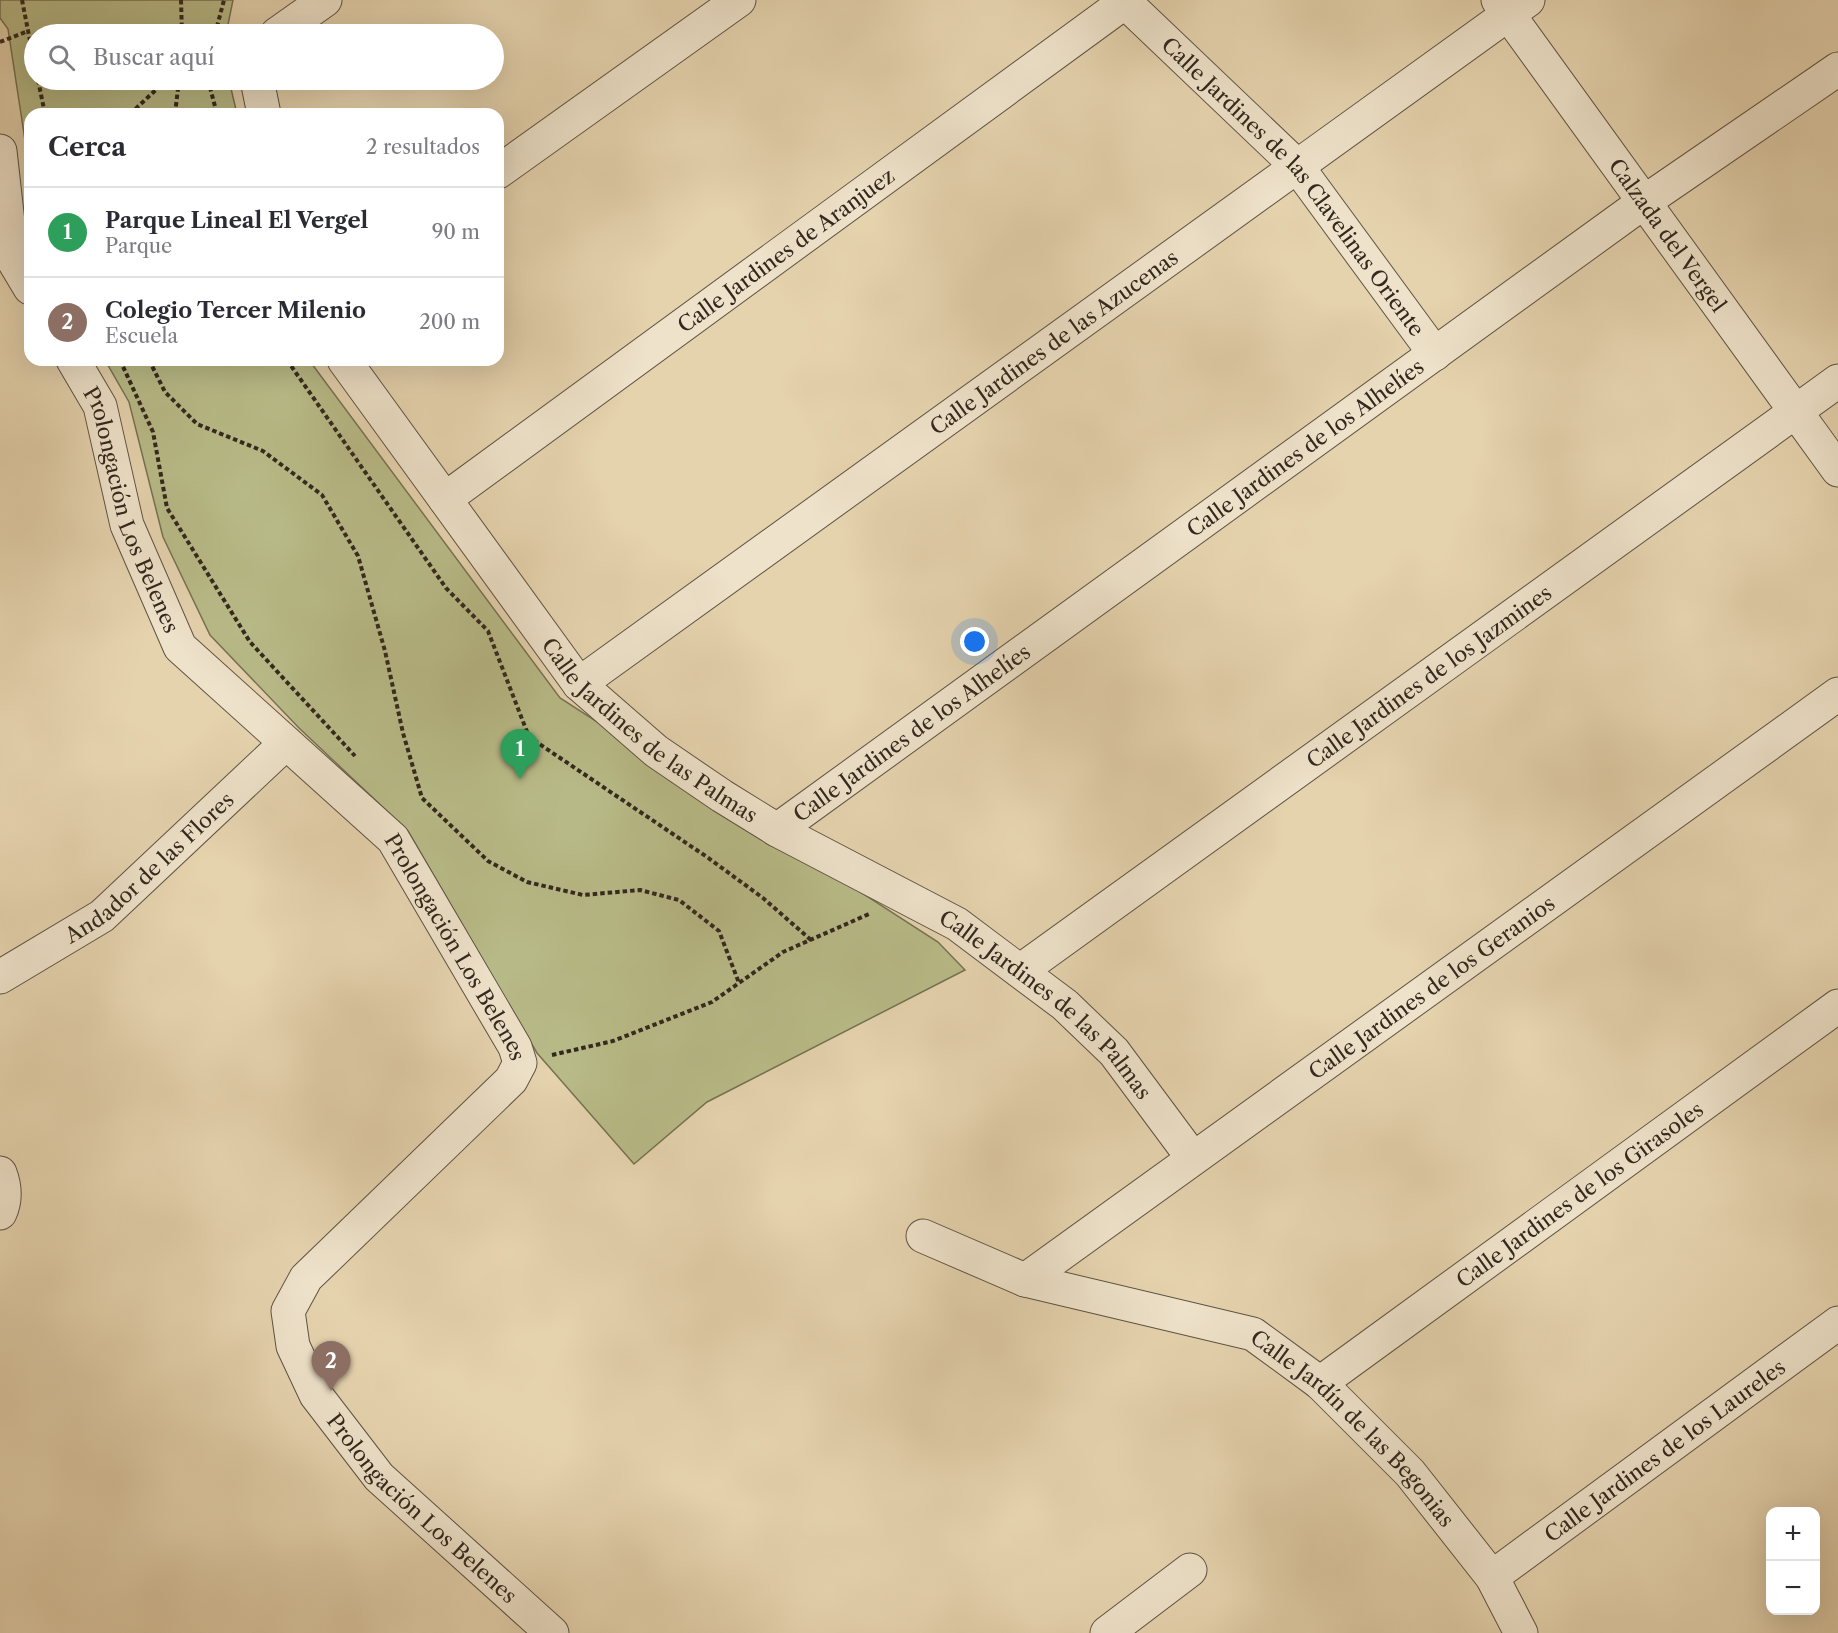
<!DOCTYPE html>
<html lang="es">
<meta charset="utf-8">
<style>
:root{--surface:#fff;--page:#f2f2f3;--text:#2b2b33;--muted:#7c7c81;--line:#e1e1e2;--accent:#8f2418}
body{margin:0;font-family:"Libre Caslon Text",serif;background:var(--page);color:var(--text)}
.controls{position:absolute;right:18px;bottom:18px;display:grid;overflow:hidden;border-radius:12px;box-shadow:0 6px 24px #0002}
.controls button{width:54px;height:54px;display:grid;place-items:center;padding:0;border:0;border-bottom:2px solid var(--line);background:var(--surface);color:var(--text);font:30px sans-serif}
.you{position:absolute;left:975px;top:642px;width:21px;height:21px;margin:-15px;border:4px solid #fff;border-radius:50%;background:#1a73e8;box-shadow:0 0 0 9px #1a73e833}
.badge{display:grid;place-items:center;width:39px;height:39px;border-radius:50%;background:var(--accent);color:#fff;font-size:20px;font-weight:700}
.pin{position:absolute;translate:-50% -50px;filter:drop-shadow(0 2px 3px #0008)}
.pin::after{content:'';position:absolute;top:32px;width:21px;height:18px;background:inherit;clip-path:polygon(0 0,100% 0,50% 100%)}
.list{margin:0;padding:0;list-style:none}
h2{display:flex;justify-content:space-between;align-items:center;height:78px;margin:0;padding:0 24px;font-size:26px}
h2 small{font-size:20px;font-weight:400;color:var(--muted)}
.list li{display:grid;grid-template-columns:39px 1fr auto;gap:18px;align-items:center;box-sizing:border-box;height:90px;padding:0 24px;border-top:2px solid var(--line)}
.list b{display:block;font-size:22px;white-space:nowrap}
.list p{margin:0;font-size:20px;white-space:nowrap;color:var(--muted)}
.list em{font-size:20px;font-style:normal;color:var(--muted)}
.icon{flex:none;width:33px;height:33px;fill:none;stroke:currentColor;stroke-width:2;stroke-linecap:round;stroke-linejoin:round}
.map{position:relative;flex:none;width:1838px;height:1633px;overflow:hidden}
.search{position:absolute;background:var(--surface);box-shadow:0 6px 24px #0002;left:24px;top:24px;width:480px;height:66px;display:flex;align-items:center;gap:15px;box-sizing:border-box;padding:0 21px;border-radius:33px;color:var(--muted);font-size:22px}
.panel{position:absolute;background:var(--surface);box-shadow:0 6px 24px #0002;left:24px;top:108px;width:480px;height:258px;border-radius:18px}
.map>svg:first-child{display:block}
</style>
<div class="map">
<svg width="1838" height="1633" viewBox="0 0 1838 1633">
<rect width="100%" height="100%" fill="#e5d3ae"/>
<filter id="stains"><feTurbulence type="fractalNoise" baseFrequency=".00333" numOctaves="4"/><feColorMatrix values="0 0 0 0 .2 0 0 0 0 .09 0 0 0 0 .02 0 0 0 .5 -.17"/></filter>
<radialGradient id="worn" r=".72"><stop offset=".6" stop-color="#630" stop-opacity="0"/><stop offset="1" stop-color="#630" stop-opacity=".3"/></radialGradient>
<g fill="#b8bb88" stroke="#757253" stroke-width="1.5">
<path d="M0 0H233L226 34H34V80H229L237 114H30V173L8 29 0 18Z"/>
<path d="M105 360H309L560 698 938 942 965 970 707 1102 634 1164 537 1053 408 831 299 728 210 635 163 537 129 402Z"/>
</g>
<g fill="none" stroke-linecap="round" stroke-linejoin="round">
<defs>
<g id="minor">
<path id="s1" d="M1120 0 1125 2 1297 166 1435 354"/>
<path id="s2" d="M1498 0 1838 470"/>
<path d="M277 34 325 0"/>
<path d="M257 80 264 114"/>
<path d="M0 151 12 258 30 288"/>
<path d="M498 172 739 0"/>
<path id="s3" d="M73 360 100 406 127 525 180 647 393 839 515 1047 520 1063 511 1080 306 1278 288 1311 293 1346 316 1395 379 1477 552 1633"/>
<path id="s4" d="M344 360 579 684 656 751 722 796 777 830 957 924 1065 1005 1114 1052 1192 1157"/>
<path id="s5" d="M445 499 1125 2"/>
<path id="s6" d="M579 684 1528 0"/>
<path id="s7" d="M777 830 1644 202 1838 69"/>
<path id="s8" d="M1020 971 1838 381"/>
<path id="s9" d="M0 977 102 916 286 743"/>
<path d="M0 1173C5 1186 6 1200 0 1213"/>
<path id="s10" d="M923 1236 1025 1280 1253 1334 1320 1383 1410 1473 1492 1577 1521 1633"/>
<path id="s11" d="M1025 1280 1838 694"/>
<path id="s12" d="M1320 1383 1838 1006"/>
<path id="s13" d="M1492 1577 1838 1323"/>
<path d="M1107 1633 1190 1570"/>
</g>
</defs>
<use href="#minor" stroke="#5f5342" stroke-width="35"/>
<g stroke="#32281e" stroke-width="4" stroke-dasharray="4.5 3" stroke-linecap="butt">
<path d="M22 0 34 61"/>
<path d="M181 0 182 34"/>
<path d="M215 34 224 0"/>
<path d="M0 42 28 31"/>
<path d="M38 80 45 114"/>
<path d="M208 80 217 114"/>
<path d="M130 114 160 86 163 80"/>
<path d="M175 114 179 80"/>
<path d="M120 360 153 432 167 508 250 642 355 756"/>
<path d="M149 360 165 392 197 424 263 451 322 495 358 556 385 651 403 733 422 798 488 861 527 882 583 895 640 890 679 900 719 931 739 983"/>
<path d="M287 360 446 588 488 631 529 737 707 857 763 898 811 940"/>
<path d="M552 1055 613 1041 712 1002 783 952 869 914"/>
</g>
<use href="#minor" stroke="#eee2ca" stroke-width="33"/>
</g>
<g text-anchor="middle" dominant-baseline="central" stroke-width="5" stroke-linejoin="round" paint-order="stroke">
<g font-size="21" fill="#32281e" stroke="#eee2ca">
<text stroke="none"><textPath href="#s1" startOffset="256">Calle Jardines de las Clavelinas Oriente</textPath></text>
<text stroke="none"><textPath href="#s2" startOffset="290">Calzada del Vergel</textPath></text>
<text stroke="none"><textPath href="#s5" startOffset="422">Calle Jardines de Aranjuez</textPath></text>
<text stroke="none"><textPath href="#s6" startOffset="585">Calle Jardines de las Azucenas</textPath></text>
<text stroke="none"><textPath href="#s7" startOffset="652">Calle Jardines de los Alhelíes</textPath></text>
<text stroke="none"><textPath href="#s3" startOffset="162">Prolongación Los Belenes</textPath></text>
<text stroke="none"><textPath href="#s8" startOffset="504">Calle Jardines de los Jazmines</textPath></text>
<text stroke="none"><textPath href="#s4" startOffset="484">Calle Jardines de las Palmas</textPath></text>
<text stroke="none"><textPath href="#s7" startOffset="166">Calle Jardines de los Alhelíes</textPath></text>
<text stroke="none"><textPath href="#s9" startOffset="186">Andador de las Flores</textPath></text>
<text stroke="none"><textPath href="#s3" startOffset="720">Prolongación Los Belenes</textPath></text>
<text stroke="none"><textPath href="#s11" startOffset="501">Calle Jardines de los Geranios</textPath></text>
<text stroke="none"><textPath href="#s4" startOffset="970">Calle Jardines de las Palmas</textPath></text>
<text stroke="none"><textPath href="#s12" startOffset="321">Calle Jardines de los Girasoles</textPath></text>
<text stroke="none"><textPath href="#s10" startOffset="483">Calle Jardín de las Begonias</textPath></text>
<text stroke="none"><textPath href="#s13" startOffset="214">Calle Jardines de los Laureles</textPath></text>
<text stroke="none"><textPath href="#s3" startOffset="1440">Prolongación Los Belenes</textPath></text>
</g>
</g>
<rect width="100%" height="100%" filter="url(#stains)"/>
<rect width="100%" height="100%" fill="url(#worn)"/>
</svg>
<div class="controls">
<button>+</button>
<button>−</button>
</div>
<div class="you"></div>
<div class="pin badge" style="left:520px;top:779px;background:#2e9e5b">1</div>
<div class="pin badge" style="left:331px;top:1391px;background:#8d6e63">2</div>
<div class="search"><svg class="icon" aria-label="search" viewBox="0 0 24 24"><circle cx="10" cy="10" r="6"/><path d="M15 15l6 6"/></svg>Buscar aquí</div>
<section class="panel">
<h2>Cerca<small>2 resultados</small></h2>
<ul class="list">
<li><span class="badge" style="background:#2e9e5b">1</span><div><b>Parque Lineal El Vergel</b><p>Parque</p></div><em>90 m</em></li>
<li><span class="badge" style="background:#8d6e63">2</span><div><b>Colegio Tercer Milenio</b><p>Escuela</p></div><em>200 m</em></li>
</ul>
</section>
</div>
